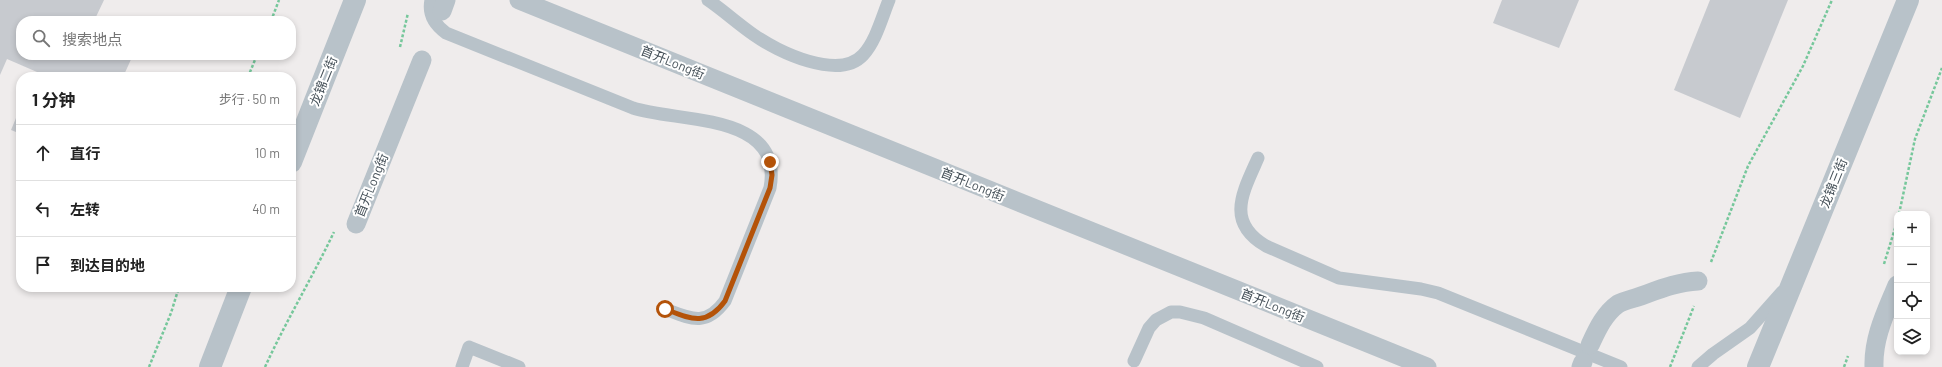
<!DOCTYPE html>
<html lang="zh">
<meta charset="utf-8">
<style>
:root{--surface:#fff;--page:#f2f2f2;--text:#222;--muted:#767676;--line:#e0e0e0}
body{margin:0;font-family:Barlow,"Noto Sans SC",sans-serif;background:var(--page);color:var(--text)}
.controls{position:absolute;right:12px;bottom:12px;display:grid;overflow:hidden;border-radius:8px;box-shadow:0 2px 6px #0003}
.controls button{width:36px;height:36px;display:grid;place-items:center;padding:0;border:0;border-bottom:1px solid var(--line);background:var(--surface);color:var(--text);font:20px sans-serif}
.stop{position:absolute;width:12px;height:12px;margin:-9px;border:3px solid #b45309;border-radius:50%;background:#fff}
.stop.end{background:#b45309;border-color:#fff;box-shadow:0 1px 4px #0008}
.list{margin:0;padding:0;list-style:none}
h2{display:flex;justify-content:space-between;align-items:center;height:52px;margin:0;padding:0 16px;font-size:17px}
h2 small{font-size:13px;font-weight:400;color:var(--muted)}
.list li{display:grid;grid-template-columns:26px 1fr auto;gap:12px;align-items:center;box-sizing:border-box;height:56px;padding:0 16px;border-top:1px solid var(--line)}
.list b{display:block;font-size:15px;white-space:nowrap}
.list em{font-size:13px;font-style:normal;color:var(--muted)}
.icon{flex:none;width:22px;height:22px;fill:none;stroke:currentColor;stroke-width:2;stroke-linecap:round;stroke-linejoin:round}
.map{position:relative;flex:none;width:1942px;height:367px;overflow:hidden}
.search{position:absolute;background:var(--surface);box-shadow:0 2px 6px #0003;left:16px;top:16px;width:280px;height:44px;display:flex;align-items:center;gap:10px;box-sizing:border-box;padding:0 14px;border-radius:16px;color:var(--muted);font-size:15px}
.panel{position:absolute;background:var(--surface);box-shadow:0 2px 6px #0003;left:16px;top:72px;width:280px;height:220px;border-radius:16px}
.map>svg:first-child{display:block}
</style>
<div class="map">
<svg width="1942" height="367" viewBox="0 0 1942 367">
<rect width="100%" height="100%" fill="#efecec"/>
<g fill="#c7cacf">
<path d="M0 0H104L94 21H21V55H133L123 77H34L37 72 7 59 0 75Z"/>
<path d="M1502 0H1579L1559 48 1493 23Z"/>
<path d="M1710 0H1788L1740 118 1674 90Z"/>
<path d="M21 106V134L11 130Z"/>
</g>
<g fill="none" stroke-linecap="round" stroke-linejoin="round">
<g stroke="#76c79b" stroke-width="2.5" stroke-dasharray="3 2" stroke-linecap="butt">
<path d="M271 21 279 0"/>
<path d="M400 47 408 13"/>
<path d="M248 77 257 55"/>
<path d="M1899 214 1915 139 1942 68"/>
<path d="M1711 262 1748 166 1803 66 1832 0"/>
<path d="M1884 264 1897 222"/>
<path d="M149 367 171 313 179 287"/>
<path d="M265 367C286 321 312 278 334 232"/>
<path d="M1670 367 1694 306"/>
<path d="M1844 367 1848 356"/>
</g>
<g stroke="#b8c2c9" stroke-width="13">
<path d="M431 0C428 14 435 25 446 33L633 108C679 123 784 112 770 188L725 301C706 327 691 319 665 309"/>
<path d="M708 0C724 11 738 24 754 35 778 52 839 81 863 55 876 41 882 17 889 0"/>
<path d="M1258 158C1243 192 1225 222 1266 246L1339 278 1421 289 1438 293 1621 367"/>
<path d="M1134 361 1149 328 1156 320 1171 312H1180L1204 318 1317 367"/>
<path d="M462 367 469 347 519 367"/>
<path d="M1698 367 1713 354 1750 328 1782 292"/>
</g>
<g stroke="#b8c2c9" stroke-width="19">
<path d="M519 0 1427 367"/>
<path d="M442 11 446 0"/>
<path d="M356 224 422 60"/>
<path d="M1590 345C1597 330 1604 314 1618 304 1623 301 1632 299 1638 297 1658 290 1677 282 1698 281"/>
<path d="M1581 367 1583 362"/>
<path d="M1874 367C1873 337 1886 312 1897 285"/>
</g>
<g stroke="#b8c2c9" stroke-width="22">
<path d="M291 162 355 0"/>
<path d="M210 367 241 287"/>
<path d="M1758 367 1908 0"/>
</g>
</g>
<g fill="none" stroke-linecap="round" stroke-linejoin="round">
<path stroke="#b45309" stroke-width="5" d="M665 309C691 319 706 327 725 301L770 188 772 175 770 162"/>
</g>
<g text-anchor="middle" dominant-baseline="central" stroke-width="4" stroke-linejoin="round" paint-order="stroke">
<g font-size="13" fill="#465159" stroke="#fff">
<text transform="translate(673 62) rotate(22)">首开Long街</text>
<text transform="translate(323 81) rotate(-68)">龙锦二街</text>
<text transform="translate(1833 183) rotate(-68)">龙锦三街</text>
<text transform="translate(973 184) rotate(22)">首开Long街</text>
<text transform="translate(371 185) rotate(-68)">首开Long街</text>
<text transform="translate(1273 305) rotate(22)">首开Long街</text>
</g>
</g>
</svg>
<div class="controls">
<button>+</button>
<button>−</button>
<button><svg class="icon" aria-label="locate" viewBox="0 0 24 24"><circle cx="12" cy="12" r="6"/><path d="M12 2v4M12 18v4M2 12h4M18 12h4"/></svg></button>
<button><svg class="icon" aria-label="layers" viewBox="0 0 24 24"><path d="M12 4l9 5-9 5-9-5zM3 14l9 5 9-5"/></svg></button>
</div>
<div class="stop" style="left:665px;top:309px"></div>
<div class="stop end" style="left:770px;top:162px"></div>
<div class="search"><svg class="icon" aria-label="search" viewBox="0 0 24 24"><circle cx="10" cy="10" r="6"/><path d="M15 15l6 6"/></svg>搜索地点</div>
<section class="panel">
<h2>1 分钟<small>步行 · 50 m</small></h2>
<ul class="list">
<li><svg class="icon" aria-label="ahead" viewBox="0 0 24 24"><path d="M12 20V5M6 11l6-6 6 6"/></svg><div><b>直行</b></div><em>10 m</em></li>
<li><svg class="icon" aria-label="left" viewBox="0 0 24 24"><path d="M17 20v-9H6M10 6l-5 5 5 5"/></svg><div><b>左转</b></div><em>40 m</em></li>
<li><svg class="icon" aria-label="arrive" viewBox="0 0 24 24"><path d="M6 21V4h12l-3 4 3 4H6"/></svg><div><b>到达目的地</b></div></li>
</ul>
</section>
</div>
